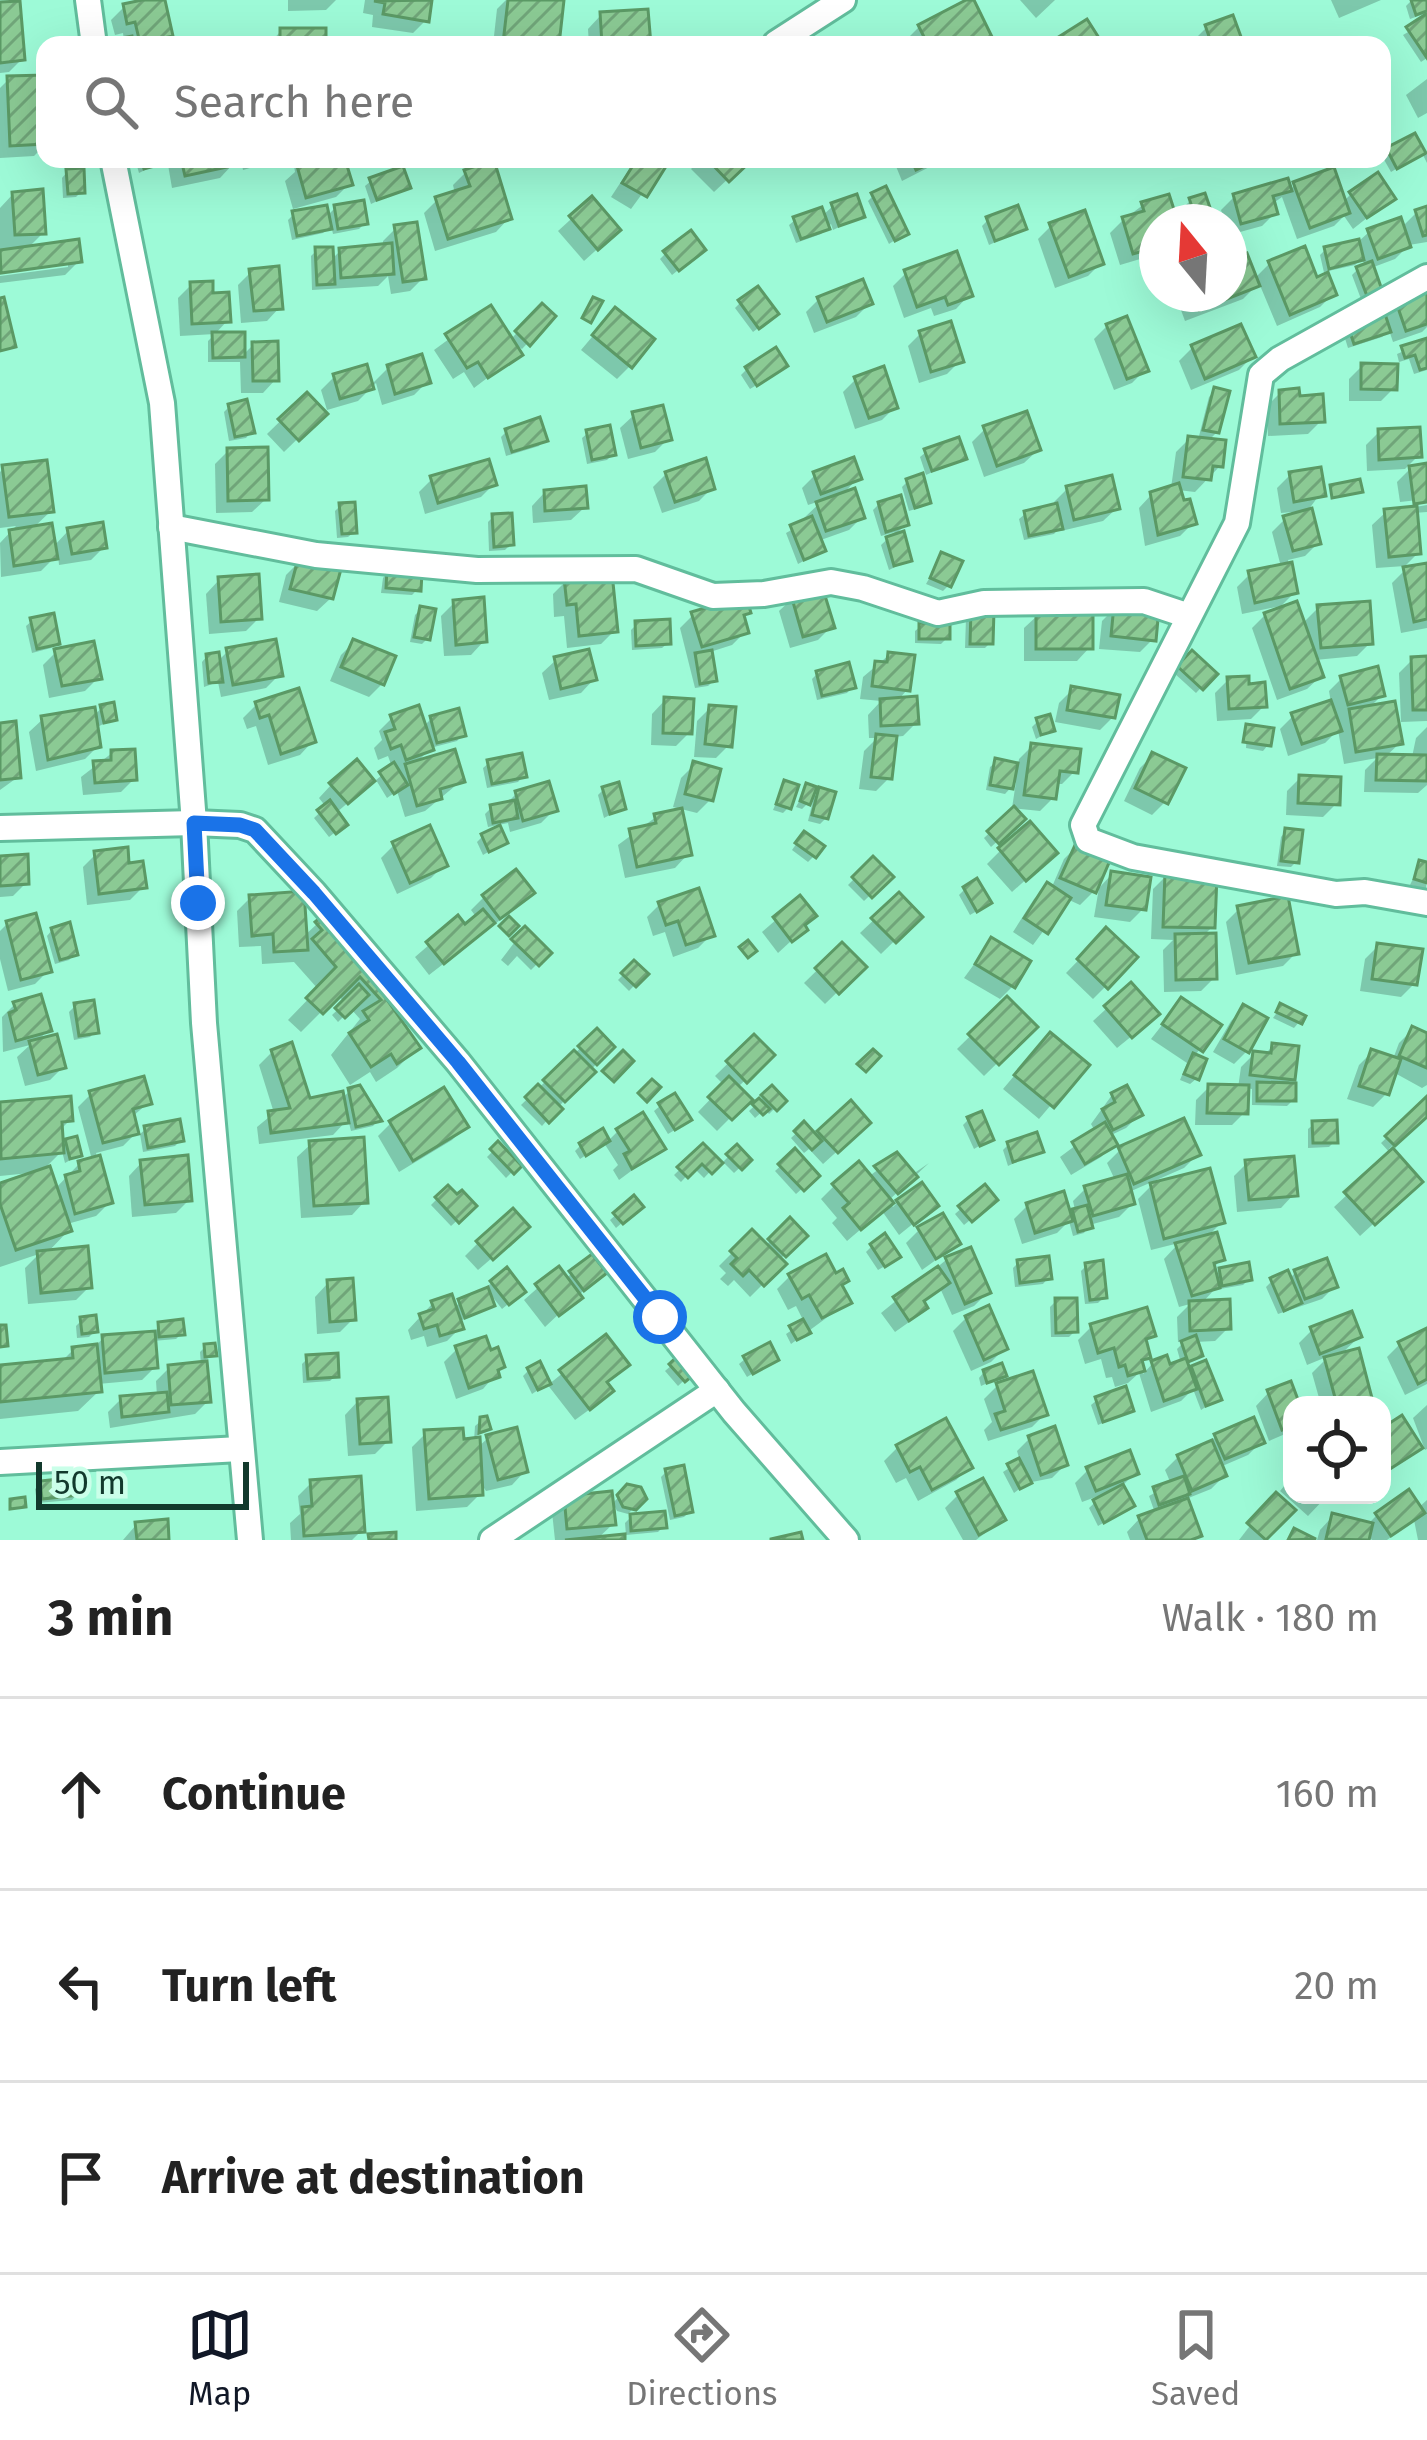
<!DOCTYPE html>
<meta charset="utf-8">
<style>
:root{--surface:#fff;--page:#f2f2f2;--text:#222;--muted:#767676;--line:#e0e0e0;--accent:#111827}
body{margin:0;font-family:"Fira Sans",sans-serif;background:var(--page);color:var(--text)}
.controls{position:absolute;right:36px;bottom:36px;display:grid;overflow:hidden;border-radius:24px;box-shadow:0 12px 48px #0002}
.controls button{width:108px;height:108px;display:grid;place-items:center;padding:0;border:0;border-bottom:3px solid var(--line);background:var(--surface);color:var(--text);font:60px sans-serif}
.compass{position:absolute;left:1139px;top:204px;width:108px;height:108px;border-radius:50%;background:var(--surface);box-shadow:0 12px 48px #0002;rotate:342deg}
.scale{position:absolute;left:36px;bottom:30px;width:213px;box-sizing:border-box;padding-left:12px;border:6px solid #12392c;border-top:0;font-size:33px;line-height:42px;white-space:nowrap;color:#12392c;-webkit-text-stroke:9px #caffe9;paint-order:stroke}
.stop{position:absolute;width:36px;height:36px;margin:-27px;border:9px solid #1a73e8;border-radius:50%;background:#fff}
.stop.end{background:#1a73e8;border-color:#fff;box-shadow:0 3px 12px #0008}
.list{margin:0;padding:0;list-style:none}
h2{display:flex;justify-content:space-between;align-items:center;height:156px;margin:0;padding:0 48px;font-size:51px}
h2 small{font-size:39px;font-weight:400;color:var(--muted)}
.list li{display:grid;grid-template-columns:78px 1fr auto;gap:36px;align-items:center;box-sizing:border-box;height:192px;padding:0 48px;border-top:3px solid var(--line)}
.list b{display:block;font-size:45px;white-space:nowrap}
.list em{font-size:39px;font-style:normal;color:var(--muted)}
.icon{flex:none;width:66px;height:66px;fill:none;stroke:currentColor;stroke-width:2;stroke-linecap:round;stroke-linejoin:round}
.map{position:relative;flex:none;width:1427px;height:1540px;overflow:hidden}
.search{position:absolute;background:var(--surface);box-shadow:0 12px 48px #0002;left:36px;right:36px;top:36px;height:132px;display:flex;align-items:center;gap:30px;box-sizing:border-box;padding:0 42px;border-radius:24px;color:var(--muted);font-size:45px}
.sheet{height:732px;background:var(--surface)}
nav{display:flex;justify-content:space-around;align-items:center;box-sizing:border-box;height:168px;border-top:3px solid var(--line);background:var(--surface);font-size:33px;color:var(--muted)}
nav a{display:grid;justify-items:center;gap:6px}
nav .on{color:var(--accent)}
.map>svg:first-child{display:block}
</style>
<div class="map">
<svg width="1427" height="1540" viewBox="0 0 1427 1540">
<defs>
<pattern id="building-hatch" width="6" height="6" patternUnits="userSpaceOnUse" patternTransform="scale(3)"><rect width="6" height="6" fill="#8bca94"/><path d="M-1 1l2-2M0 6l6-6M5 7l2-2" fill="none" stroke="#70a579"/></pattern>
</defs>
<rect width="100%" height="100%" fill="#9dfad7"/>
<g fill="#0003">
<path d="M157 0H162L169 35 159 45H108L124 41 123 33 115 35 111 20 124 7Z"/>
<path d="M288 0H336L326 10 288 11Z"/>
<path d="M365 0H429L426 20 413 33 372 27 373 15 363 13Z"/>
<path d="M506 0 561 2 556 45H493L497 9Z"/>
<path d="M1020 0H1055L1036 18Z"/>
<path d="M1331 0H1381L1339 18Z"/>
<path d="M1412 0H1427V13L1410 19 1406 6Z"/>
<path d="M0 5 22 59 9 72 0 73Z"/>
<path d="M601 15 648 45H589L588 29Z"/>
<path d="M1427 21V58L1421 62 1403 35Z"/>
<path d="M919 27 986 45H909L906 40Z"/>
<path d="M1206 28 1241 45H1195L1193 41Z"/>
<path d="M281 31 323 45H268Z"/>
<path d="M45 78V145L34 156 0 158V88L9 79Z"/>
<path d="M1427 79V113L1418 118 1406 95Z"/>
<path d="M1414 137 1427 155V163L1422 153 1391 172 1382 156Z"/>
<path d="M135 159H157L159 163 139 173Z"/>
<path d="M167 159H232L233 164 220 178 172 188Z"/>
<path d="M241 159H282L243 170Z"/>
<path d="M293 159H342L349 184 336 197 293 209 285 181 295 172Z"/>
<path d="M636 159 666 161 631 209 611 197Z"/>
<path d="M701 159H745L747 161 714 192 691 169Z"/>
<path d="M893 159H945L902 181Z"/>
<path d="M67 172 82 191 76 197 63 198 62 178Z"/>
<path d="M466 172 509 218 496 232 435 251 424 213 437 200 455 194 453 185Z"/>
<path d="M371 181 407 187 371 204 365 186Z"/>
<path d="M1295 185 1343 202 1351 194 1392 198 1353 229 1344 216 1334 226 1297 239 1282 197 1272 204 1275 213 1262 226 1229 235V222H1225L1221 210 1234 197 1289 191Z"/>
<path d="M13 194 43 233 27 249 79 261 65 275 0 283V276L68 267V261L0 270V208Z"/>
<path d="M873 196 905 233 889 244 868 201Z"/>
<path d="M592 200 604 243 584 261 558 231Z"/>
<path d="M1190 201 1212 222H1157V254L1120 265 1110 233 1123 220 1143 205 1173 218Z"/>
<path d="M833 206 862 216 833 230 831 224 821 234 796 243 789 225 795 220 822 216Z"/>
<path d="M335 208 365 223 359 229 333 234 331 225 323 233 292 240 288 220 294 214 326 217Z"/>
<path d="M1427 209V242L1409 245 1395 259 1371 268 1373 295 1361 299 1352 275 1364 263 1361 259 1355 265 1324 272 1333 294 1320 307 1277 326 1259 283 1243 299 1185 321 1175 294H1229V263L1254 279 1269 264 1315 280 1325 277 1320 255 1325 250 1358 242 1369 232 1401 228 1416 213Z"/>
<path d="M988 220 1024 229 989 245 982 226Z"/>
<path d="M1051 226 1101 263 1088 276 1055 288 1038 239Z"/>
<path d="M396 228 423 278 410 291 391 294 388 276 378 286 312 290 311 256 317 250 331 260 340 251 383 247V241Z"/>
<path d="M665 254 697 255 672 275 660 259Z"/>
<path d="M251 272 280 307 267 321 241 323 238 285Z"/>
<path d="M906 273 969 295 956 309 934 316 931 308 904 318 893 286Z"/>
<path d="M191 285 210 296 228 320 215 334 180 336 178 298Z"/>
<path d="M1427 295V327L1422 332 1393 342 1389 330 1382 337 1348 348 1343 332 1383 319 1398 305Z"/>
<path d="M819 299 869 304 856 317 814 333 806 312Z"/>
<path d="M740 303 769 320 753 332 735 308Z"/>
<path d="M542 307 552 317 522 349 512 342 519 354 474 388 464 372 453 379 434 350 490 309 510 340Z"/>
<path d="M603 324 630 366 617 379 581 350Z"/>
<path d="M1107 326 1145 370 1132 383 1114 390 1094 339Z"/>
<path d="M921 333 960 361 947 374 919 383 908 346Z"/>
<path d="M214 335 242 356 253 345 276 379 263 393H241L240 362H208V341Z"/>
<path d="M1427 341V370L1414 374 1409 359 1399 362 1397 354Z"/>
<path d="M1192 348 1252 357 1239 370 1191 390 1179 361Z"/>
<path d="M1362 366 1394 388 1381 401H1349V379Z"/>
<path d="M388 368 427 382 414 395 382 405 376 383 358 401 327 410 321 390 334 377 370 386Z"/>
<path d="M747 369 778 372 750 389 741 375Z"/>
<path d="M856 379 895 407 882 420 855 429 843 392Z"/>
<path d="M1214 391 1217 432 1208 441 1220 466 1195 492 1178 490 1193 523 1180 536 1145 546 1139 508 1152 494 1171 488 1176 452 1189 439 1198 440 1209 397Z"/>
<path d="M1280 393 1298 399 1322 420 1308 434 1268 436 1267 406Z"/>
<path d="M306 396 323 414 284 452 267 434Z"/>
<path d="M229 407 251 432 246 438 229 441 224 412Z"/>
<path d="M634 415 668 439 655 452 628 459 620 428Z"/>
<path d="M985 429 1038 450 1024 463 984 477 972 442Z"/>
<path d="M507 431 544 440 539 446 506 456 501 437Z"/>
<path d="M1379 432 1418 456 1405 469 1367 471 1366 445Z"/>
<path d="M588 433 613 454 607 460 587 464 582 438Z"/>
<path d="M228 451 266 499 252 512 216 513 215 464Z"/>
<path d="M926 452 963 458 926 475 920 457Z"/>
<path d="M1427 466V499L1400 502 1397 482 1410 469Z"/>
<path d="M4 468 51 511 32 529 53 547 69 530 104 547 91 560 59 565 58 554 41 571 1 577 0 543 16 526 0 528V472Z"/>
<path d="M666 474 712 488 699 501 662 513 653 487Z"/>
<path d="M815 475 858 478 840 497 862 517 849 530 818 541 822 551 798 564 786 533 806 522 804 518 823 500 808 505 802 488Z"/>
<path d="M1290 475 1317 498 1309 509 1318 543 1305 556 1288 560 1295 592 1281 606 1242 614 1237 587 1250 574 1281 567 1272 532 1292 512 1281 513 1277 488Z"/>
<path d="M432 479 494 484 481 497 425 514 419 492Z"/>
<path d="M907 482 928 502 922 507 909 511 902 487Z"/>
<path d="M1067 489 1117 508 1103 521 1061 531 1060 527 1054 534 1024 540 1019 519 1025 514 1055 507 1054 502Z"/>
<path d="M545 492 585 507 571 520 533 523 532 506Z"/>
<path d="M879 504 906 524 892 538 909 560 889 570 881 545 895 532 881 536 873 510Z"/>
<path d="M341 505 354 532 348 537 337 538 335 511Z"/>
<path d="M1427 505V512L1414 513 1418 553 1405 566 1376 568 1372 525 1386 512Z"/>
<path d="M493 517 511 544 505 550 489 551 488 522Z"/>
<path d="M942 556 949 585 943 591 926 584Z"/>
<path d="M299 562 331 598 317 611 279 602 286 575Z"/>
<path d="M1427 566V628L1401 633 1392 583 1405 570Z"/>
<path d="M388 572 418 589 412 595 381 593 383 578Z"/>
<path d="M219 580 259 618 246 631 209 634 206 594Z"/>
<path d="M566 581 614 631 601 644 567 648 564 616 554 617 553 594Z"/>
<path d="M793 598 831 627 818 640 790 648 779 611Z"/>
<path d="M455 602 484 641 471 655 444 656 441 616Z"/>
<path d="M1115 608 1153 639 1140 652 1099 649 1102 621Z"/>
<path d="M1318 608 1370 643 1357 656 1315 660 1321 676 1307 689 1277 700 1252 628 1265 615 1302 624Z"/>
<path d="M421 609 428 638 422 644 410 642 415 615Z"/>
<path d="M748 612 741 619 745 632 732 645 710 652 714 680 708 686 695 688 680 628 693 615Z"/>
<path d="M991 613 990 643 985 648H965L966 618Z"/>
<path d="M1038 615 1090 647 1077 661H1024V628Z"/>
<path d="M32 621 57 643 51 648 32 653 26 626Z"/>
<path d="M637 624 668 643 662 648 632 650 631 630Z"/>
<path d="M921 626 947 638 941 644 915 643V631Z"/>
<path d="M354 642 382 684 369 697 330 681 341 655Z"/>
<path d="M228 651 279 675 266 688 221 697 218 682 204 687 202 662 207 656 217 662Z"/>
<path d="M56 652 98 678 85 691 49 698 43 665Z"/>
<path d="M1192 654 1214 674 1196 693 1174 673Z"/>
<path d="M889 655 907 690 897 701 916 723 903 736 894 737 889 778 876 791 859 789 864 751 877 738H869L868 715 881 701 860 699 863 677Z"/>
<path d="M1427 659V721L1401 722 1399 673 1412 660Z"/>
<path d="M556 660 594 679 581 693 549 700 542 673Z"/>
<path d="M818 673 852 687 847 693 817 700 812 679Z"/>
<path d="M1342 678 1382 695 1369 708 1400 743 1385 757H1412L1416 738 1427 727V785L1418 793 1364 792 1365 770 1377 758 1344 764 1338 730 1325 743 1288 756 1280 729 1293 716 1331 703 1329 691Z"/>
<path d="M1228 680 1246 687 1264 706 1251 719 1217 721 1215 693Z"/>
<path d="M1072 690 1113 717 1100 730 1055 722 1059 703Z"/>
<path d="M665 700 689 733 676 746 651 745 652 714Z"/>
<path d="M256 705 313 741 300 755 268 765 256 726 247 729 243 718Z"/>
<path d="M102 708 114 719 95 728 98 746 85 759 36 771 29 732 43 719 93 716Z"/>
<path d="M710 708 729 745 716 758 694 757 697 721Z"/>
<path d="M392 718 423 727 431 719 462 735 457 741 430 748 416 764 461 781 425 811 405 817 397 791 387 798 376 780 392 767 388 756 378 760 374 748 382 740 379 731Z"/>
<path d="M1038 721 1052 730 1036 739 1032 727Z"/>
<path d="M0 726 18 777 0 790Z"/>
<path d="M1247 727 1268 745 1263 751 1246 748Z"/>
<path d="M1032 746 1075 771 1062 784H1055L1053 798 1040 811 1012 808 1016 782 1005 794 986 790 990 767 996 762 1018 766 1019 759Z"/>
<path d="M112 753 134 779 121 792 83 795 81 777Z"/>
<path d="M1153 755 1165 802 1152 815 1124 801 1140 768Z"/>
<path d="M489 763 523 776 518 782 487 788 483 768Z"/>
<path d="M694 765 710 800 697 813 673 807 681 778Z"/>
<path d="M1300 778 1337 803 1323 817 1286 815 1287 791Z"/>
<path d="M785 783 789 807 783 813 773 810Z"/>
<path d="M331 785 358 794 336 813 338 830 329 837 314 818 326 807 319 798Z"/>
<path d="M807 786 808 803 820 791 826 818 820 824 808 821 814 797 802 809 796 807Z"/>
<path d="M603 790 623 808 604 818 598 795Z"/>
<path d="M516 794 554 810 541 823 510 832 508 823 488 827 485 814 491 808 505 805Z"/>
<path d="M1014 810 1022 819 991 847 984 838Z"/>
<path d="M656 817 688 854 675 868 625 878 618 845Z"/>
<path d="M1286 831 1297 861 1291 867 1277 866 1281 837Z"/>
<path d="M482 837 505 842 483 855 477 842Z"/>
<path d="M799 840 814 856 808 862 792 850Z"/>
<path d="M394 845 444 865 431 878 397 894 381 858Z"/>
<path d="M1077 846 1093 892 1080 905 1067 899 1033 945 1013 932 1034 899 1047 886 1051 889 1064 859Z"/>
<path d="M1000 851 1041 866 1012 892 987 864Z"/>
<path d="M96 854 127 866 143 887 130 900 87 905 83 867Z"/>
<path d="M0 859 26 883 13 896 0 897Z"/>
<path d="M873 860 889 877 864 901 848 885Z"/>
<path d="M1420 864 1427 865 1426 889 1410 885Z"/>
<path d="M1112 874 1143 909 1130 922 1094 917 1099 888Z"/>
<path d="M1166 876 1212 927 1203 936 1214 978 1201 991 1164 992 1163 950 1173 940 1151 939 1153 889Z"/>
<path d="M965 889 982 908 970 915 959 895Z"/>
<path d="M899 896 919 917 881 954 860 933Z"/>
<path d="M251 897 304 936 317 924 389 992 384 996 417 1048 397 1068 376 1082 370 1072 350 1085 331 1055 360 1019 351 1009 338 1022 332 1015 345 1003 338 995 301 1032 288 1020 318 989 294 962 262 964 261 946 239 947 237 911Z"/>
<path d="M484 897 518 906 429 975 415 957 458 920 464 928 477 918 471 910Z"/>
<path d="M800 899 804 929 778 953 762 932Z"/>
<path d="M660 904 711 935 698 948 673 957 665 932 653 936 647 917Z"/>
<path d="M1239 909 1296 953 1283 966 1236 975 1226 922Z"/>
<path d="M7 924 48 971 35 984 8 991 0 959V931Z"/>
<path d="M52 930 75 954 69 960 55 964 47 936Z"/>
<path d="M524 930 548 953 531 970 517 956 508 966 501 960Z"/>
<path d="M1106 932 1134 958 1093 999 1066 973Z"/>
<path d="M991 941 1013 986 1000 999 964 978Z"/>
<path d="M842 946 863 967 825 1004 804 983Z"/>
<path d="M1378 946 1414 984 1401 997 1360 991 1365 959Z"/>
<path d="M634 964 645 974 629 991 618 980Z"/>
<path d="M1131 986 1143 1027 1117 1048 1093 1021Z"/>
<path d="M1007 1000 1034 1027 984 1076 957 1049Z"/>
<path d="M1181 1001 1217 1025 1194 1057 1196 1079 1190 1084 1180 1080 1187 1063 1151 1039Z"/>
<path d="M15 1004 48 1030 36 1043 63 1067 50 1080 25 1086 17 1057 30 1045 3 1052 2 1017Z"/>
<path d="M75 1006 95 1032 90 1037 74 1040 69 1012Z"/>
<path d="M1281 1007 1299 1022 1294 1028 1273 1018Z"/>
<path d="M1244 1008 1247 1051 1234 1064 1213 1052 1231 1021Z"/>
<path d="M1412 1030 1427 1036V1085L1422 1088 1393 1072 1386 1094 1373 1107 1347 1099 1359 1065 1372 1052 1393 1059 1399 1043Z"/>
<path d="M597 1032 611 1047 542 1126 521 1105Z"/>
<path d="M754 1038 771 1055 737 1088 748 1100 717 1131 698 1112 724 1085 715 1076Z"/>
<path d="M1273 1046 1292 1079 1285 1085 1293 1100 1287 1106 1252 1105V1089L1246 1088 1245 1112 1232 1125H1195L1196 1100 1209 1087 1238 1088 1241 1067 1254 1054 1264 1055Z"/>
<path d="M1037 1049 1085 1065 1039 1119 1003 1089Z"/>
<path d="M272 1052 308 1102 341 1099 350 1091 378 1120 373 1126 351 1131 348 1119 333 1135 259 1144 257 1127 274 1113 259 1065Z"/>
<path d="M772 1089 782 1101 769 1114 765 1109 755 1118 749 1111Z"/>
<path d="M91 1094 148 1103 132 1117 136 1133 123 1146 96 1153 109 1203 96 1216 67 1224 69 1230 46 1254 89 1287 76 1300 28 1304 25 1268 39 1254 0 1267V1186L30 1173 0 1176V1105L68 1099 70 1120 59 1131 61 1148 67 1142 79 1155 65 1163 62 1151 47 1166 55 1189 79 1164 92 1160 78 1107Z"/>
<path d="M1112 1095 1139 1115 1126 1128 1109 1136 1114 1144 1101 1157 1071 1175 1060 1157 1095 1131 1091 1124Z"/>
<path d="M1427 1100V1113L1389 1149 1419 1182 1360 1236 1334 1207 1391 1154 1381 1143Z"/>
<path d="M850 1104 854 1136 823 1164 809 1149 804 1153 791 1138 804 1126 815 1137Z"/>
<path d="M660 1106 683 1125 668 1134 654 1111Z"/>
<path d="M969 1119 991 1139 974 1149 963 1125Z"/>
<path d="M391 1123 465 1127 452 1140 399 1172 378 1136Z"/>
<path d="M1314 1124 1335 1141 1329 1147 1308 1148V1129Z"/>
<path d="M146 1129 181 1140 175 1146 143 1152 140 1134Z"/>
<path d="M618 1131 662 1148 619 1180 613 1170 618 1165 604 1143 580 1159 575 1151 580 1146 607 1142Z"/>
<path d="M311 1144 365 1201 352 1215 301 1218 297 1157Z"/>
<path d="M1008 1145 1040 1151 1008 1166 1003 1150Z"/>
<path d="M498 1146 518 1166 506 1178 487 1157Z"/>
<path d="M703 1147 718 1163 704 1178 694 1168 681 1182 674 1175Z"/>
<path d="M737 1148 748 1160 734 1173 723 1162Z"/>
<path d="M1120 1150 1197 1155 1184 1168 1129 1192 1132 1204 1119 1217 1089 1225 1084 1233 1073 1236 1069 1221 1057 1233 1022 1244 1014 1219 1027 1206 1069 1217 1075 1210 1073 1201 1086 1188 1115 1180 1107 1163Z"/>
<path d="M795 1153 816 1176 796 1194 775 1171Z"/>
<path d="M897 1156 913 1174 929 1163 888 1201 893 1207 898 1202 935 1206 899 1235 882 1211 847 1241 832 1223 837 1218 821 1199 834 1186 868 1177Z"/>
<path d="M142 1162 189 1200 176 1213 132 1217 129 1176Z"/>
<path d="M1247 1163 1294 1194 1281 1208 1237 1212 1234 1176Z"/>
<path d="M1151 1186 1222 1222 1206 1238 1222 1259 1212 1269 1214 1277 1220 1271 1249 1279 1243 1285 1214 1290 1201 1304 1228 1328 1215 1341 1195 1342 1200 1355 1185 1364 1188 1373 1193 1368 1218 1399 1201 1410 1193 1389 1181 1401 1151 1412 1139 1373 1128 1383 1115 1387 1112 1377 1106 1378 1101 1359 1085 1364 1078 1340 1091 1327 1152 1335 1144 1343 1148 1357 1140 1365 1143 1374 1153 1363 1169 1368 1181 1363 1177 1349 1184 1342H1178L1177 1317 1190 1304 1179 1307 1164 1259 1179 1243 1151 1250 1138 1199Z"/>
<path d="M984 1188 994 1200 964 1225 955 1214Z"/>
<path d="M447 1189 473 1206 451 1226 431 1205Z"/>
<path d="M634 1199 640 1207 616 1228 610 1220Z"/>
<path d="M790 1222 804 1236 779 1260 783 1264 750 1297 734 1280 728 1286 720 1279 726 1273 719 1266 752 1233 765 1246Z"/>
<path d="M919 1230 958 1244 922 1270 906 1243Z"/>
<path d="M513 1240 478 1270 465 1256 478 1243Z"/>
<path d="M872 1246 892 1262 878 1270 866 1252Z"/>
<path d="M591 1258 597 1278 545 1327 524 1300 558 1270 565 1279Z"/>
<path d="M946 1260 987 1293 974 1306 952 1315 940 1288 922 1303 925 1307 912 1320 895 1332 881 1313Z"/>
<path d="M1018 1263 1048 1278 1043 1284 1015 1287 1013 1268Z"/>
<path d="M1086 1266 1104 1297 1098 1303 1085 1304 1081 1271Z"/>
<path d="M1295 1273 1335 1286 1322 1299 1278 1314 1266 1287 1272 1281 1288 1280Z"/>
<path d="M790 1276 840 1287 848 1302 791 1344 786 1334 804 1322 796 1306 788 1310 777 1289Z"/>
<path d="M328 1283 353 1319 340 1332 317 1334 315 1297Z"/>
<path d="M492 1283 517 1297 502 1309 488 1291 492 1306 458 1322 460 1328 447 1341 427 1347 424 1336 411 1340 408 1330 432 1304 454 1307Z"/>
<path d="M1056 1301 1075 1331 1069 1337H1051L1050 1307Z"/>
<path d="M966 1318 1004 1349 991 1362 971 1371 953 1331Z"/>
<path d="M82 1320 95 1331 89 1337 77 1338 76 1326Z"/>
<path d="M159 1325 182 1333 176 1339 153 1341 155 1367 142 1380 98 1384 99 1391 78 1411 0 1419V1368L61 1362 73 1350 94 1348 103 1338 154 1334Z"/>
<path d="M1312 1330 1359 1337 1339 1356 1369 1397 1360 1405H1321L1312 1373 1329 1356 1307 1365 1299 1343Z"/>
<path d="M1427 1331V1384L1405 1395 1387 1357 1400 1344Z"/>
<path d="M606 1338 604 1384 597 1404 575 1420 547 1384 532 1394 523 1376 529 1370 548 1385Z"/>
<path d="M206 1346 213 1355 204 1361 208 1401 195 1414 110 1428 108 1412 121 1399 157 1396 156 1381 169 1368 201 1365 200 1352Z"/>
<path d="M457 1349 502 1367 483 1389 456 1399 444 1362Z"/>
<path d="M681 1357 693 1372 678 1386 665 1371Z"/>
<path d="M308 1358 336 1375 330 1381 303 1383 302 1364Z"/>
<path d="M745 1359H776L747 1377 739 1364Z"/>
<path d="M984 1372 1003 1376 981 1386 979 1378Z"/>
<path d="M1290 1385 1297 1405H1292V1431L1269 1441 1256 1406 1269 1392Z"/>
<path d="M997 1386 1045 1414 1032 1427 988 1441 984 1430 992 1422 984 1399Z"/>
<path d="M1097 1400 1131 1410 1098 1425 1091 1405Z"/>
<path d="M358 1401 388 1441 375 1454 348 1456 345 1415Z"/>
<path d="M1427 1405V1449L1425 1450 1413 1418Z"/>
<path d="M482 1420 488 1428 476 1436 477 1448 488 1438 525 1471 512 1485 486 1491 479 1480 480 1494 467 1507 416 1511 412 1447 426 1433 474 1441 475 1426Z"/>
<path d="M1216 1436 1261 1442 1248 1455 1220 1467 1224 1476 1211 1489 1186 1499 1199 1535 1194 1540H1130L1127 1532 1140 1518 1155 1513 1149 1496 1171 1484 1165 1470 1178 1457 1206 1446Z"/>
<path d="M1030 1438 1065 1465 1052 1478 1027 1483 1014 1493 1003 1472 1020 1461 1017 1451Z"/>
<path d="M897 1448 969 1467 956 1480 918 1501 906 1478 896 1483 884 1461Z"/>
<path d="M1088 1470 1135 1473 1121 1487 1131 1506 1098 1526 1089 1508 1104 1494 1082 1502 1075 1483Z"/>
<path d="M666 1472 690 1511 684 1517 670 1520 661 1477Z"/>
<path d="M1292 1477V1495H1328L1308 1516 1280 1491Z"/>
<path d="M312 1482 362 1530 352 1540H291L290 1523 300 1514 298 1496Z"/>
<path d="M41 1484 77 1494 72 1500 37 1503 35 1489Z"/>
<path d="M628 1487 643 1498 628 1514 617 1511 613 1503Z"/>
<path d="M958 1495 1002 1520 976 1540H963L945 1508Z"/>
<path d="M565 1499 613 1524 596 1540H555L552 1512Z"/>
<path d="M1427 1500V1540H1418L1414 1520 1387 1540H1372L1367 1534 1366 1540H1317L1320 1530 1333 1516 1367 1525 1377 1515 1418 1508Z"/>
<path d="M1263 1509 1292 1510 1265 1540H1239Z"/>
<path d="M631 1517 664 1526 658 1532 626 1535 625 1523Z"/>
<path d="M136 1525 166 1540H123Z"/>
</g>
<g fill="url(#building-hatch)" stroke="#5b9965" stroke-width="3">
<path d="M142 0H165L173 36 140 43 135 22 127 24 123 4Z"/>
<path d="M432 0 429 22 383 14 385 3 374 1Z"/>
<path d="M508 0H564L559 45 503 43Z"/>
<path d="M966 0H974L994 41 987 45H928L918 25Z"/>
<path d="M1411 0H1427V11L1416 15Z"/>
<path d="M20 1 25 60 0 63V2Z"/>
<path d="M648 9 651 45H602L600 12Z"/>
<path d="M1426 14 1427 15V58L1406 27Z"/>
<path d="M1233 15 1244 45H1212L1205 25Z"/>
<path d="M1087 19 1099 38 1087 45H1062L1057 38Z"/>
<rect x="280" y="28" width="46" height="17"/>
<path d="M132 36 134 45H109L108 41Z"/>
<path d="M45 75V144L10 146 7 76Z"/>
<path d="M1415 133 1426 153 1397 169 1386 148Z"/>
<path d="M141 159H160L162 164 144 169Z"/>
<path d="M181 159H235L236 165 185 176Z"/>
<path d="M307 159H345L353 185 306 198 297 166 308 162Z"/>
<path d="M637 159 670 160 647 197 622 183Z"/>
<path d="M707 159H749L751 161 729 182Z"/>
<path d="M911 159H940L916 170Z"/>
<path d="M494 160 512 219 448 239 435 197 470 186 464 170Z"/>
<path d="M403 166 411 188 377 200 369 178Z"/>
<path d="M1334 167 1350 213 1310 228 1293 182Z"/>
<path d="M84 168 85 193 68 194 66 169Z"/>
<path d="M1378 172 1396 199 1367 218 1349 192Z"/>
<path d="M1288 178 1292 191 1273 196 1278 214 1241 224 1233 194Z"/>
<path d="M886 186 909 234 895 241 871 193Z"/>
<path d="M43 189 46 234 15 235 12 192Z"/>
<path d="M1205 193 1215 222H1197L1189 198Z"/>
<path d="M857 194 865 217 839 226 831 203Z"/>
<path d="M1169 194 1178 222H1157V247L1133 254 1122 217 1144 211 1141 202Z"/>
<path d="M592 196 621 230 598 250 569 216Z"/>
<path d="M364 200 368 224 338 229 334 205Z"/>
<path d="M327 205 332 229 297 236 292 211Z"/>
<path d="M1018 205 1027 229 995 241 986 217Z"/>
<path d="M1427 206V235L1423 236 1415 210Z"/>
<path d="M822 207 830 229 801 239 793 217Z"/>
<path d="M1085 210 1104 264 1069 277 1049 223Z"/>
<path d="M1401 217 1411 247 1378 259 1367 229Z"/>
<path d="M417 222 426 279 403 282 394 225Z"/>
<path d="M691 230 706 250 679 271 663 251Z"/>
<path d="M79 239 82 262 1 273 0 250Z"/>
<path d="M1359 239 1364 260 1329 269 1324 247Z"/>
<path d="M392 243 394 274 341 278 339 248Z"/>
<path d="M1305 246 1317 277 1328 272 1337 295 1290 315 1268 261Z"/>
<path d="M315 247H333L335 284 317 285Z"/>
<path d="M957 251 973 296 948 305 945 297 917 307 904 270Z"/>
<path d="M1247 253 1260 286 1199 310 1193 294H1229V260Z"/>
<path d="M1372 261 1382 290 1367 296 1356 267Z"/>
<path d="M279 266 283 309 254 311 249 269Z"/>
<path d="M863 279 873 304 827 322 817 297Z"/>
<path d="M213 281V293L229 292 231 322 192 324 190 282Z"/>
<path d="M758 286 779 314 759 329 738 300Z"/>
<path d="M1427 292V324L1406 331 1396 302Z"/>
<path d="M4 297 16 347 0 351V298Z"/>
<path d="M593 297 603 301 591 323 582 318Z"/>
<path d="M542 303 556 316 530 346 515 331Z"/>
<path d="M491 305 523 355 488 378 478 362 467 368 445 334Z"/>
<path d="M615 307 655 339 632 368 592 335Z"/>
<path d="M1384 311 1391 332 1354 344 1347 323Z"/>
<path d="M1127 316 1149 371 1127 379 1106 324Z"/>
<path d="M951 321 964 362 931 372 919 331Z"/>
<path d="M1241 324 1256 357 1205 379 1191 345Z"/>
<path d="M212 332H245V357L213 358Z"/>
<path d="M1427 338V368L1420 370 1415 355 1405 358 1401 346Z"/>
<path d="M278 341 279 381H253L252 342Z"/>
<path d="M776 347 788 366 757 386 745 367Z"/>
<path d="M422 354 431 383 395 394 387 365Z"/>
<path d="M1361 363 1398 364 1397 390 1361 389Z"/>
<path d="M367 364 374 389 340 399 333 374Z"/>
<path d="M884 366 898 408 869 418 854 377Z"/>
<path d="M1214 387 1230 391 1219 433 1203 430Z"/>
<path d="M1299 388 1300 396 1323 394 1325 422 1280 424 1279 390Z"/>
<path d="M307 392 328 414 299 441 278 419Z"/>
<path d="M247 399 255 433 235 437 228 404Z"/>
<path d="M663 405 672 440 641 448 632 412Z"/>
<path d="M1027 411 1041 450 997 466 983 426Z"/>
<path d="M540 417 548 441 512 452 505 429Z"/>
<path d="M610 425 616 455 592 460 586 430Z"/>
<path d="M1420 427 1422 457 1379 460 1378 429Z"/>
<path d="M1188 436 1226 440 1223 467 1213 466 1211 480 1183 477Z"/>
<path d="M959 437 967 459 932 471 924 449Z"/>
<path d="M268 447 269 500 228 501 227 448Z"/>
<path d="M854 457 862 479 821 494 813 472Z"/>
<path d="M706 458 715 489 675 502 665 472Z"/>
<path d="M489 459 497 485 438 503 430 476Z"/>
<path d="M47 460 54 512 9 517 2 465Z"/>
<path d="M1427 463V502L1414 504 1409 466Z"/>
<path d="M1321 467 1326 496 1294 502 1289 472Z"/>
<path d="M923 473 931 503 915 508 906 479Z"/>
<path d="M1112 475 1120 509 1074 520 1066 486Z"/>
<path d="M1360 479 1363 492 1332 498 1330 485Z"/>
<path d="M1179 483 1184 500 1190 499 1197 524 1158 535 1150 492Z"/>
<path d="M586 486 588 508 545 511 544 490Z"/>
<path d="M855 488 865 518 826 531 816 502Z"/>
<path d="M901 495 909 525 886 532 878 502Z"/>
<path d="M355 502 357 533 342 534 339 503Z"/>
<path d="M1057 503 1063 529 1029 536 1024 511Z"/>
<path d="M1417 506 1421 554 1389 557 1384 509Z"/>
<path d="M1312 508 1321 544 1293 551 1283 516Z"/>
<path d="M512 513 514 545 494 547 492 514Z"/>
<path d="M812 516 826 551 804 560 790 525Z"/>
<path d="M103 522 107 548 72 554 67 528Z"/>
<path d="M52 523 58 559 14 566 9 530Z"/>
<path d="M904 531 912 561 894 566 886 537Z"/>
<path d="M941 552 963 561 951 587 930 578Z"/>
<path d="M298 559 341 569 333 599 290 589Z"/>
<path d="M1292 562 1298 593 1255 603 1248 571Z"/>
<path d="M1427 563V619L1414 622 1403 567Z"/>
<path d="M387 569 422 572 421 591 386 588Z"/>
<path d="M612 573 618 632 579 636 576 604 567 605 564 578Z"/>
<path d="M259 574 262 619 221 622 218 577Z"/>
<path d="M822 586 835 628 803 637 791 595Z"/>
<path d="M746 596 751 613 744 615 749 633 702 647 691 612Z"/>
<path d="M484 597 487 642 456 645 453 600Z"/>
<path d="M1297 601 1324 677 1290 689 1264 613Z"/>
<path d="M1370 601 1373 644 1321 648 1317 605Z"/>
<path d="M1114 605 1159 608 1156 641 1111 636Z"/>
<path d="M420 606 436 609 430 640 414 637Z"/>
<path d="M971 609 994 610 993 644H970Z"/>
<rect x="1036" y="612" width="57" height="37"/>
<path d="M54 613 60 644 37 649 30 618Z"/>
<path d="M670 619 671 644 636 646 635 621Z"/>
<rect x="919" y="623" width="31" height="16"/>
<path d="M276 639 283 676 233 685 226 648Z"/>
<path d="M353 639 396 656 384 685 341 667Z"/>
<path d="M94 641 102 679 62 686 54 649Z"/>
<path d="M589 649 597 680 561 689 554 657Z"/>
<path d="M712 650 717 681 700 684 695 653Z"/>
<path d="M1192 650 1218 674 1203 690 1177 666Z"/>
<path d="M219 652 223 682 209 683 206 654Z"/>
<path d="M888 652 915 655 910 691 872 686 875 661 887 662Z"/>
<path d="M1427 656V710H1413L1411 657Z"/>
<path d="M849 662 856 688 822 696 816 671Z"/>
<path d="M1378 666 1385 696 1348 705 1340 676Z"/>
<path d="M1249 676V684L1265 682 1267 707 1229 709 1227 677Z"/>
<path d="M1071 686 1120 695 1115 718 1067 710Z"/>
<path d="M299 688 316 742 281 754 269 715 260 718 255 702Z"/>
<path d="M917 696 919 724 881 726 880 699Z"/>
<path d="M664 697 694 699 692 734 663 733Z"/>
<path d="M1331 700 1342 731 1302 744 1291 713Z"/>
<path d="M1395 701 1403 744 1356 752 1349 709Z"/>
<path d="M114 702 117 720 104 723 100 705Z"/>
<path d="M419 705 434 750 406 760 401 745 391 749 385 732 395 729 390 715Z"/>
<path d="M709 705 736 707 732 747 705 744Z"/>
<path d="M95 707 101 747 48 760 41 716Z"/>
<path d="M459 708 466 736 437 743 430 716Z"/>
<path d="M1050 714 1055 731 1041 735 1036 718Z"/>
<path d="M16 721 21 778 0 780V723Z"/>
<path d="M1246 724 1274 728 1271 746 1243 742Z"/>
<path d="M876 734 897 736 892 779 871 777Z"/>
<path d="M1031 743 1081 749 1078 773 1060 771 1056 799 1024 795Z"/>
<path d="M135 749 137 780 95 783 93 761 111 760V750Z"/>
<path d="M455 749 465 782 440 789 442 799 417 806 405 764Z"/>
<path d="M1152 752 1186 768 1168 804 1135 788Z"/>
<path d="M522 753 527 777 492 784 487 760Z"/>
<path d="M1377 754 1427 755V781L1376 780Z"/>
<path d="M995 758 1018 763 1013 789 990 785Z"/>
<path d="M357 759 375 781 348 804 329 783Z"/>
<path d="M693 761 721 769 713 801 685 794Z"/>
<path d="M394 762 408 785 394 794 379 772Z"/>
<path d="M1299 775 1341 777 1340 805 1298 803Z"/>
<path d="M784 780 799 785 791 809 776 804Z"/>
<path d="M549 781 558 811 523 821 515 791Z"/>
<path d="M619 782 626 809 610 814 602 787Z"/>
<path d="M806 783 817 787 810 805 800 801Z"/>
<path d="M819 787 836 792 828 819 812 815Z"/>
<path d="M330 800 348 825 336 834 317 810Z"/>
<path d="M515 800 518 818 493 823 490 805Z"/>
<path d="M1014 806 1026 819 999 844 987 831Z"/>
<path d="M682 808 692 855 637 867 629 829 656 823 654 814Z"/>
<path d="M1030 821 1058 853 1026 881 998 848Z"/>
<path d="M430 825 448 866 410 883 392 842Z"/>
<path d="M500 825 508 843 489 852 481 834Z"/>
<path d="M1285 828 1303 830 1299 863 1281 861Z"/>
<path d="M804 831 825 846 816 858 795 843Z"/>
<path d="M1076 843 1111 858 1096 893 1060 878Z"/>
<path d="M128 847 129 863 143 861 147 888 99 894 94 851Z"/>
<path d="M28 854 29 884 0 886V856Z"/>
<path d="M873 856 894 877 872 898 852 877Z"/>
<path d="M1419 860 1427 862V883L1414 879Z"/>
<path d="M516 869 535 893 500 919 482 895Z"/>
<path d="M1111 871 1151 877 1146 910 1106 905Z"/>
<path d="M1165 873 1217 874 1215 928 1163 927Z"/>
<path d="M977 878 992 903 977 912 963 887Z"/>
<path d="M1047 882 1071 898 1048 934 1024 918Z"/>
<path d="M699 888 715 936 686 945 678 921 666 925 658 902Z"/>
<path d="M304 891 308 950 274 952 273 934 252 936 249 895Z"/>
<path d="M899 892 923 917 896 943 871 918Z"/>
<path d="M800 895 817 916 805 925 808 930 792 942 773 917Z"/>
<path d="M1288 896 1299 954 1249 963 1237 906Z"/>
<path d="M483 909 495 923 444 964 426 942 458 915 465 924Z"/>
<path d="M36 913 52 972 21 980 6 921Z"/>
<path d="M326 913 421 1048 397 1064 391 1054 371 1067 349 1033 369 1020 363 1011 381 1000 360 977 323 1014 306 998 336 967 312 939 322 930 315 922Z"/>
<path d="M509 916 519 926 509 936 499 926Z"/>
<path d="M70 922 78 955 60 960 51 928Z"/>
<path d="M525 926 552 953 539 966 511 939Z"/>
<path d="M1106 927 1138 957 1108 989 1077 959Z"/>
<path d="M1216 933 1217 979 1176 980 1175 934Z"/>
<path d="M991 937 1031 961 1015 988 975 964Z"/>
<path d="M748 940 757 951 748 958 739 947Z"/>
<path d="M842 942 867 967 839 994 815 968Z"/>
<path d="M1377 943 1423 949 1417 985 1372 979Z"/>
<path d="M634 960 649 974 636 987 621 973Z"/>
<path d="M1131 982 1160 1014 1132 1038 1104 1006Z"/>
<path d="M359 984 369 995 345 1018 335 1008Z"/>
<path d="M41 994 52 1031 16 1041 9 1013 16 1010 13 1002Z"/>
<path d="M1007 996 1038 1027 999 1065 968 1034Z"/>
<path d="M1181 997 1222 1025 1203 1052 1162 1024Z"/>
<path d="M94 1000 99 1033 79 1036 74 1003Z"/>
<path d="M1280 1003 1306 1016 1302 1024 1276 1012Z"/>
<path d="M1243 1004 1268 1018 1249 1053 1224 1039Z"/>
<path d="M1412 1026 1427 1033V1068L1399 1056Z"/>
<path d="M597 1028 615 1047 597 1065 578 1046Z"/>
<path d="M1050 1032 1090 1065 1054 1108 1014 1075Z"/>
<path d="M57 1034 66 1068 38 1075 29 1041Z"/>
<path d="M754 1034 775 1055 747 1083 726 1061Z"/>
<path d="M292 1042 310 1098 343 1091 349 1123 271 1133 268 1111 290 1108 271 1050Z"/>
<path d="M1272 1043 1299 1046 1295 1080 1250 1075 1253 1051 1271 1053Z"/>
<path d="M873 1049 881 1056 866 1072 857 1064Z"/>
<path d="M1371 1049 1401 1059 1389 1095 1359 1086Z"/>
<path d="M574 1050 596 1072 565 1102 543 1080Z"/>
<path d="M623 1050 634 1061 614 1082 602 1071Z"/>
<path d="M1193 1053 1207 1059 1199 1080 1184 1074Z"/>
<path d="M144 1076 152 1104 133 1109 139 1134 103 1143 89 1091Z"/>
<path d="M729 1076 753 1100 732 1120 708 1097Z"/>
<path d="M652 1079 661 1087 647 1102 638 1093Z"/>
<path d="M1257 1082 1296 1083V1101H1257Z"/>
<path d="M538 1084 563 1109 549 1123 525 1097Z"/>
<path d="M1208 1084 1249 1085 1248 1114 1207 1113Z"/>
<path d="M360 1085 382 1121 356 1127 348 1088Z"/>
<path d="M772 1085 787 1101 777 1111 761 1095Z"/>
<path d="M1127 1085 1143 1115 1113 1130 1102 1109 1115 1102 1111 1093Z"/>
<path d="M444 1087 469 1127 413 1161 389 1121Z"/>
<path d="M675 1093 692 1120 675 1130 658 1103Z"/>
<path d="M71 1096 73 1121 62 1122 64 1153 1 1159 0 1102Z"/>
<path d="M1427 1096V1117L1395 1146 1385 1136Z"/>
<path d="M759 1098 770 1109 763 1115 752 1104Z"/>
<path d="M851 1100 871 1123 838 1153 817 1131Z"/>
<path d="M982 1111 994 1140 980 1146 967 1117Z"/>
<path d="M643 1112 666 1149 632 1169 624 1154 630 1151 616 1129Z"/>
<path d="M1184 1118 1201 1155 1134 1184 1118 1147Z"/>
<path d="M180 1119 184 1141 148 1148 144 1126Z"/>
<path d="M1337 1120 1338 1143H1313L1312 1121Z"/>
<path d="M804 1121 822 1141 812 1150 794 1131Z"/>
<path d="M1105 1122 1118 1145 1085 1164 1072 1142Z"/>
<path d="M603 1128 610 1141 586 1156 579 1143Z"/>
<path d="M1037 1132 1044 1152 1013 1162 1007 1142Z"/>
<path d="M77 1136 82 1156 70 1159 65 1139Z"/>
<path d="M364 1137 368 1203 314 1206 309 1141Z"/>
<path d="M498 1141 522 1166 514 1174 490 1149Z"/>
<path d="M703 1143 723 1163 712 1174 702 1164 688 1178 677 1167Z"/>
<path d="M737 1144 752 1160 742 1170 726 1154Z"/>
<path d="M795 1148 820 1176 804 1191 778 1164Z"/>
<path d="M1393 1148 1423 1182 1375 1225 1344 1192Z"/>
<path d="M897 1152 918 1177 898 1194 874 1166Z"/>
<path d="M100 1155 113 1203 75 1214 65 1175 80 1171 78 1161Z"/>
<path d="M188 1155 192 1201 145 1205 140 1160Z"/>
<path d="M1294 1156 1298 1196 1249 1200 1245 1160Z"/>
<path d="M859 1161 894 1203 861 1230 843 1208 849 1203 832 1184Z"/>
<path d="M50 1166 72 1231 16 1250 0 1204V1183Z"/>
<path d="M1210 1168 1225 1223 1164 1239 1150 1183Z"/>
<path d="M1127 1174 1135 1204 1093 1216 1084 1186Z"/>
<path d="M922 1182 939 1206 914 1225 896 1200Z"/>
<path d="M985 1184 998 1200 972 1222 958 1206Z"/>
<path d="M448 1185 457 1194 462 1190 477 1206 459 1223 435 1197Z"/>
<path d="M1064 1191 1073 1221 1035 1233 1026 1203Z"/>
<path d="M634 1195 644 1207 623 1224 613 1213Z"/>
<path d="M1087 1205 1093 1228 1078 1232 1072 1209Z"/>
<path d="M513 1208 530 1227 493 1260 476 1241Z"/>
<path d="M943 1213 961 1244 936 1259 917 1227Z"/>
<path d="M790 1217 808 1236 786 1257 768 1239Z"/>
<path d="M752 1229 787 1264 764 1286 749 1270 743 1276 731 1264 737 1258 730 1251Z"/>
<path d="M1217 1232 1225 1260 1214 1263 1220 1288 1192 1296 1175 1243Z"/>
<path d="M885 1233 901 1257 885 1267 870 1244Z"/>
<path d="M88 1246 92 1288 41 1293 37 1251Z"/>
<path d="M971 1247 991 1293 965 1304 945 1257Z"/>
<path d="M592 1254 607 1273 584 1291 569 1271Z"/>
<path d="M826 1254 836 1273 843 1269 849 1281 842 1285 852 1303 822 1318 809 1295 802 1299 788 1274Z"/>
<path d="M1049 1256 1052 1279 1020 1283 1017 1260Z"/>
<path d="M1327 1258 1338 1287 1305 1299 1294 1270Z"/>
<path d="M1103 1260 1107 1298 1090 1300 1085 1263Z"/>
<path d="M1249 1262 1252 1280 1222 1286 1219 1268Z"/>
<path d="M559 1266 583 1298 559 1316 535 1284Z"/>
<path d="M938 1266 950 1283 924 1301 928 1308 909 1321 893 1297Z"/>
<path d="M507 1267 526 1292 509 1305 490 1281Z"/>
<path d="M1288 1270 1302 1303 1284 1311 1270 1278Z"/>
<path d="M353 1278 356 1320 330 1322 327 1280Z"/>
<path d="M488 1287 495 1306 465 1318 458 1299Z"/>
<path d="M452 1294 464 1329 440 1336 437 1325 424 1329 419 1314 434 1309 431 1301Z"/>
<path d="M1055 1298H1077L1078 1332 1056 1333Z"/>
<path d="M1230 1299 1231 1329 1190 1331 1189 1301Z"/>
<path d="M989 1305 1008 1349 984 1360 965 1316Z"/>
<path d="M1147 1307 1156 1336 1146 1339 1151 1358 1142 1360 1145 1371 1128 1376 1125 1365 1119 1367 1114 1348 1098 1353 1090 1324Z"/>
<path d="M1352 1311 1362 1337 1320 1354 1310 1327Z"/>
<path d="M96 1315 98 1332 82 1334 80 1317Z"/>
<path d="M183 1319 185 1335 159 1337 158 1322Z"/>
<path d="M803 1319 811 1333 797 1340 789 1326Z"/>
<path d="M0 1325H6L8 1346 0 1347Z"/>
<path d="M1427 1328V1379L1418 1384 1398 1342Z"/>
<path d="M155 1331 158 1368 105 1373 102 1335Z"/>
<path d="M606 1334 630 1365 607 1382 614 1391 590 1410 559 1370Z"/>
<path d="M1196 1335 1203 1356 1188 1362 1181 1341Z"/>
<path d="M486 1336 491 1350 498 1347 505 1367 498 1370 500 1377 469 1388 455 1346Z"/>
<path d="M770 1342 779 1360 753 1374 743 1356Z"/>
<path d="M215 1343 217 1356 205 1357 204 1344Z"/>
<path d="M97 1344 102 1392 0 1402V1365L73 1358 72 1347Z"/>
<path d="M1359 1348 1372 1398 1337 1405 1324 1357Z"/>
<path d="M338 1353 339 1377 308 1379 306 1355Z"/>
<path d="M681 1353 697 1372 685 1382 669 1364Z"/>
<path d="M1167 1355 1170 1364 1186 1358 1197 1389 1164 1401 1151 1361Z"/>
<path d="M1206 1360 1222 1400 1206 1406 1191 1366Z"/>
<path d="M207 1361 211 1402 171 1405 168 1365Z"/>
<path d="M540 1361 551 1384 538 1390 527 1368Z"/>
<path d="M1002 1363 1007 1376 987 1383 983 1370Z"/>
<path d="M1033 1371 1048 1415 1001 1430 995 1414 1005 1411 996 1383Z"/>
<path d="M1291 1381 1300 1405H1292V1426L1282 1430 1267 1390Z"/>
<path d="M1126 1386 1134 1411 1103 1422 1095 1397Z"/>
<path d="M167 1392 169 1412 122 1417 120 1396Z"/>
<path d="M388 1397 391 1442 360 1444 357 1399Z"/>
<path d="M1402 1415 1423 1448 1382 1474V1428Z"/>
<path d="M487 1416 491 1429 479 1433 480 1417Z"/>
<path d="M1254 1417 1265 1443 1225 1459 1214 1434Z"/>
<path d="M946 1418 973 1468 932 1490 920 1467 910 1472 896 1445Z"/>
<path d="M1055 1426 1068 1465 1041 1475 1028 1436Z"/>
<path d="M517 1427 528 1472 498 1480 486 1435Z"/>
<path d="M463 1428 464 1439 480 1437 483 1495 429 1499 424 1430Z"/>
<path d="M1212 1440 1227 1476 1192 1491 1177 1455Z"/>
<path d="M1130 1450 1139 1474 1096 1491 1086 1467Z"/>
<path d="M1019 1458 1032 1483 1020 1489 1007 1464Z"/>
<path d="M684 1465 693 1512 675 1516 665 1469Z"/>
<path d="M361 1476 365 1532 304 1536 302 1507 312 1506 310 1480Z"/>
<path d="M1184 1476 1190 1494 1159 1505 1153 1487Z"/>
<path d="M78 1477 80 1495 42 1499 40 1481Z"/>
<path d="M983 1478 1006 1520 979 1535 956 1492Z"/>
<path d="M627 1484 641 1487 647 1499 636 1510 623 1507 617 1495Z"/>
<path d="M1123 1484 1135 1506 1104 1523 1093 1500Z"/>
<path d="M1409 1489 1425 1513 1391 1536 1375 1513Z"/>
<path d="M612 1491 616 1525 567 1529 564 1496Z"/>
<path d="M1276 1492 1296 1510 1266 1540 1247 1523Z"/>
<path d="M25 1497 26 1507 10 1509V1499Z"/>
<path d="M1188 1498 1202 1536 1191 1540H1147L1138 1516Z"/>
<path d="M665 1511 667 1528 631 1531 630 1514Z"/>
<path d="M1332 1513 1373 1523 1369 1540 1326 1539Z"/>
<path d="M168 1519 169 1540H137L135 1522Z"/>
<path d="M1294 1528 1316 1539 1288 1540Z"/>
<path d="M396 1532V1540H369L368 1534Z"/>
<path d="M801 1532 803 1540H771V1539Z"/>
<path d="M625 1534V1540H565Z"/>
</g>
<g fill="none" stroke-linecap="round" stroke-linejoin="round">
<defs>
<g id="street">
<path d="M88 0 94 45"/>
<path d="M776 43 843 0"/>
<path d="M113 159 162 403 194 823 204 1023 250 1540"/>
<path d="M1427 277 1280 359 1261 375 1237 523 1083 825 1088 840 1133 857 1336 894 1365 892 1427 903"/>
<path d="M171 527 316 555 477 570 636 569 713 596 764 594 831 582 863 588 938 613 984 603 1144 601 1189 616"/>
<path d="M0 828 194 823 240 825 255 830 314 893 458 1062 734 1412 846 1540"/>
<path d="M0 1462 240 1449"/>
<path d="M492 1540 717 1390"/>
</g>
</defs>
<use href="#street" stroke="#61bd9c" stroke-width="30"/>
<use href="#street" stroke="#fff" stroke-width="24"/>
</g>
<g fill="none" stroke-linecap="round" stroke-linejoin="round">
<path stroke="#1a73e8" stroke-width="15" d="M198 903 194 823 240 825 255 830 314 893 458 1062 660 1317"/>
</g>
</svg>
<div class="controls">
<button><svg class="icon" aria-label="locate" viewBox="0 0 24 24"><circle cx="12" cy="12" r="6"/><path d="M12 2v4M12 18v4M2 12h4M18 12h4"/></svg></button>
</div>
<svg class="compass" viewBox="-18 -18 36 36"><path d="M0-13l5 13h-10z" fill="#e53935"/><path d="M0 13l5-13h-10z" fill="#767676"/></svg>
<div class="scale">50 m</div>
<div class="stop" style="left:660px;top:1317px"></div>
<div class="stop end" style="left:198px;top:903px"></div>
<div class="search"><svg class="icon" aria-label="search" viewBox="0 0 24 24"><circle cx="10" cy="10" r="6"/><path d="M15 15l6 6"/></svg>Search here</div>
</div>
<section class="sheet">
<h2>3 min<small>Walk · 180 m</small></h2>
<ul class="list">
<li><svg class="icon" aria-label="ahead" viewBox="0 0 24 24"><path d="M12 20V5M6 11l6-6 6 6"/></svg><div><b>Continue</b></div><em>160 m</em></li>
<li><svg class="icon" aria-label="left" viewBox="0 0 24 24"><path d="M17 20v-9H6M10 6l-5 5 5 5"/></svg><div><b>Turn left</b></div><em>20 m</em></li>
<li><svg class="icon" aria-label="arrive" viewBox="0 0 24 24"><path d="M6 21V4h12l-3 4 3 4H6"/></svg><div><b>Arrive at destination</b></div></li>
</ul>
</section>
<nav>
<a class="on"><svg class="icon" aria-label="map" viewBox="0 0 24 24"><path d="M3 6l6-2 6 2 6-2v14l-6 2-6-2-6 2zM9 4v14M15 6v14"/></svg>Map</a>
<a><svg class="icon" aria-label="directions" viewBox="0 0 24 24"><path d="M12 3l9 9-9 9-9-9zM9 14v-3h6M13 9l2 2-2 2"/></svg>Directions</a>
<a><svg class="icon" aria-label="saved" viewBox="0 0 24 24"><path d="M7 4h10v16l-5-4-5 4z"/></svg>Saved</a>
</nav>
